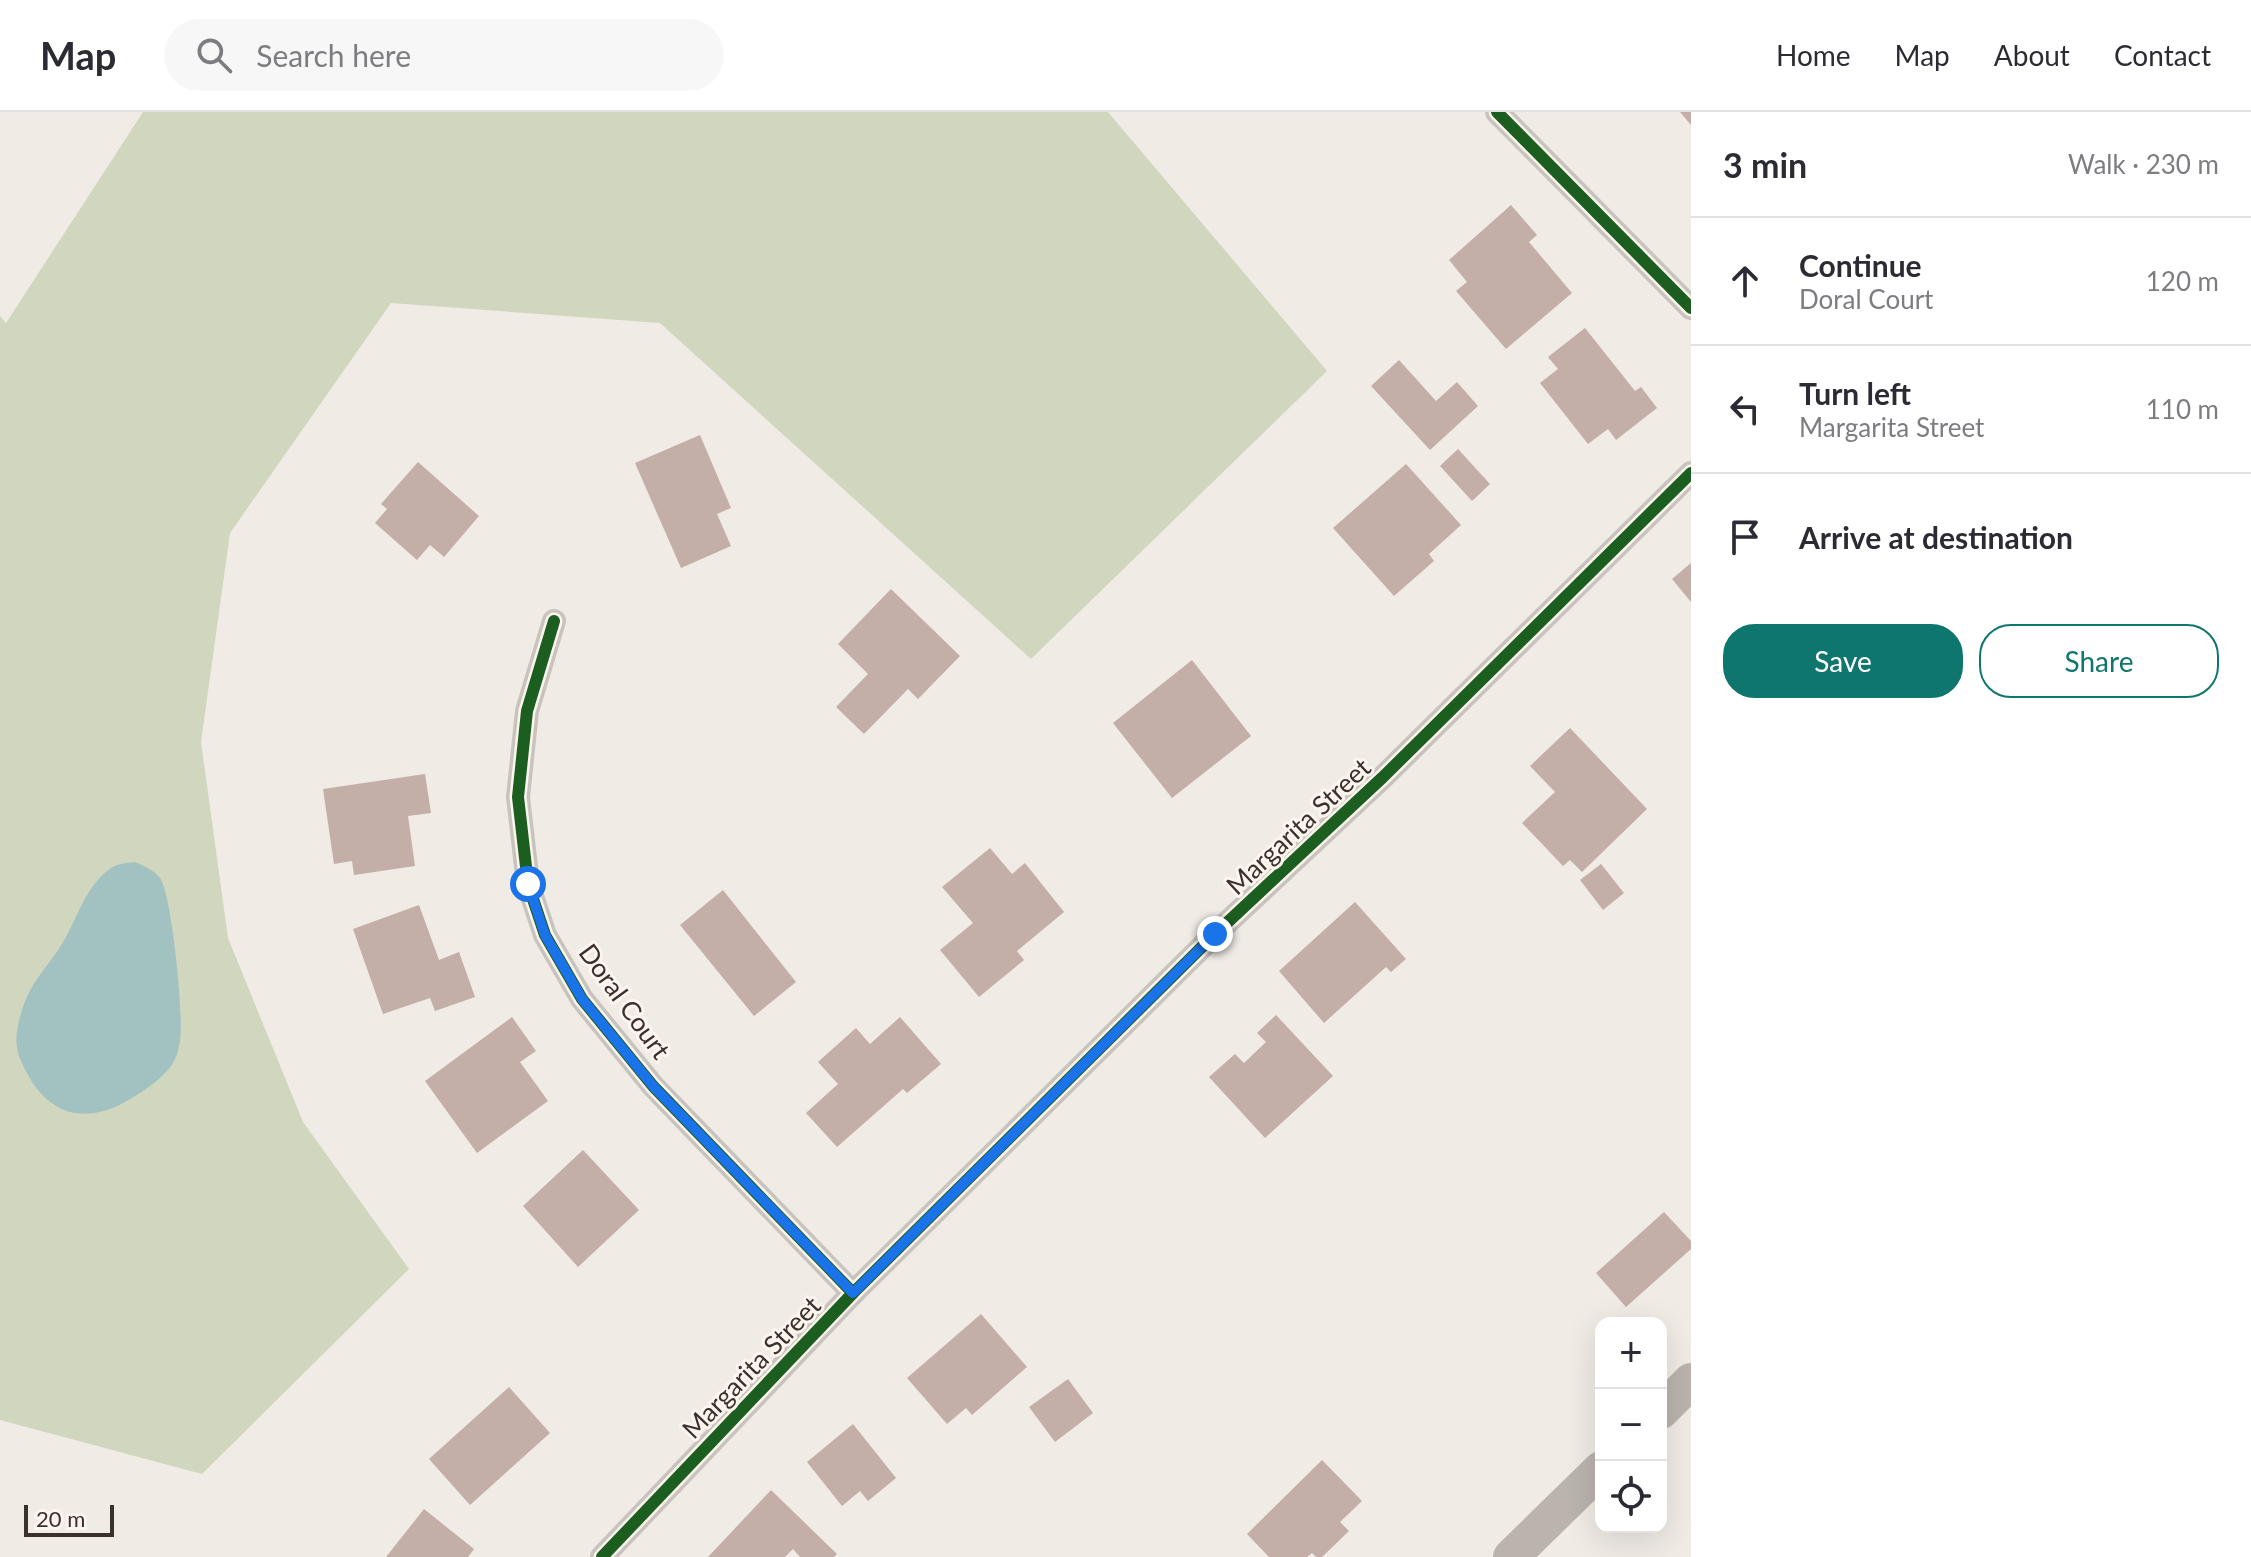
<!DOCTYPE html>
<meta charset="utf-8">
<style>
:root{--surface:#fff;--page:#f7f7f7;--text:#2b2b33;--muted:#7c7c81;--line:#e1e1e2;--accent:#0f766e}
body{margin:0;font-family:Lato,sans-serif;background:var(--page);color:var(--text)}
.controls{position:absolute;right:24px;bottom:24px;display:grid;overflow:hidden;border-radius:16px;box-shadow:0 8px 32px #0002}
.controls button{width:72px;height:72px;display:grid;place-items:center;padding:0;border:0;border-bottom:2px solid var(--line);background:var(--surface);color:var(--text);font:40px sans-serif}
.scale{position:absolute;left:24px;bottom:20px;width:90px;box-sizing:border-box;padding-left:8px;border:4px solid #3b302b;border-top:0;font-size:22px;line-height:28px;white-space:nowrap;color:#3b302b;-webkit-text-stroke:6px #fbf5ee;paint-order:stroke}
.stop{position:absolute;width:24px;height:24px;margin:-18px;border:6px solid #1a73e8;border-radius:50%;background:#fff}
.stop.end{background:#1a73e8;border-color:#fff;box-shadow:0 2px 8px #0008}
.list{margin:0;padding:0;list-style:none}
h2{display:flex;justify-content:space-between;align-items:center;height:104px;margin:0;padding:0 32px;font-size:34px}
h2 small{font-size:26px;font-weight:400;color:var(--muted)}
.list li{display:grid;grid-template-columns:52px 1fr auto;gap:24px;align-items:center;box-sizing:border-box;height:128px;padding:0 32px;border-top:2px solid var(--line)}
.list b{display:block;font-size:30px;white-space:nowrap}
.list p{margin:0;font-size:26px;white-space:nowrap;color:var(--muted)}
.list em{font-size:26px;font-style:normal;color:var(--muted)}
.actions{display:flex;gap:16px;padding:24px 32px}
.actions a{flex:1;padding:18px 0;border:2px solid var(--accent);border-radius:32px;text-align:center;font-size:28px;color:var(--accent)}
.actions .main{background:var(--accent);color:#fff}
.icon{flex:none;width:44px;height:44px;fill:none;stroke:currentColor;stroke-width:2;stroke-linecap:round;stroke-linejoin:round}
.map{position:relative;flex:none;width:1691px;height:1445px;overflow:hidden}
header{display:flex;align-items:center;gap:48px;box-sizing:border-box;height:112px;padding:0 40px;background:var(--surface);border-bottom:2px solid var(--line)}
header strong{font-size:38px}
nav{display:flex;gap:44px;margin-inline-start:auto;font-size:28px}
.search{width:560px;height:72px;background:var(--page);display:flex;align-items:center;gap:20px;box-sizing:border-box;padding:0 28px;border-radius:44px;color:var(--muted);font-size:30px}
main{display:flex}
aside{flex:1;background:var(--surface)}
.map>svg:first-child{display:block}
</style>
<header>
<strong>Map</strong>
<div class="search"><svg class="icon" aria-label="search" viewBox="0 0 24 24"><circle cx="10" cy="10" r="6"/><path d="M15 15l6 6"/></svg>Search here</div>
<nav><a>Home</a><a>Map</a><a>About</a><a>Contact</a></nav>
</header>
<main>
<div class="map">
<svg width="1691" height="1445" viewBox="0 0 1691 1445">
<rect width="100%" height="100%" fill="#f0ebe5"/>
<path fill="#d1d6bf" d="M143 0H1108L1327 259 1031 547 660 211 391 191 230 421 201 630 228 826 303 1010 409 1157 202 1362 0 1308V204L6 211Z"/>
<path fill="#a1c2c1" d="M135 750C144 754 154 758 160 766 172 784 184 904 180 928 179 935 177 945 173 951 163 966 148 976 132 986 80 1018 41 1000 19 944 15 932 16 921 19 909 29 867 47 859 66 825 79 801 85 778 107 759 114 752 125 751 135 750Z"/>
<g fill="#c3afa7">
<path d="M1680 0H1691V13Z"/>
<path d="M1511 93 1537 123 1529 130 1572 181 1506 237 1456 179 1467 170 1449 148Z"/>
<path d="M1585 216 1635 279 1641 275 1657 296 1616 328 1608 317 1588 332 1540 271 1558 257 1548 245Z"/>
<path d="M1399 248 1436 289 1457 270 1478 294 1430 338 1371 274Z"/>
<path d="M700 323 731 396 717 402 731 434 681 456 635 351Z"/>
<path d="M1458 337 1490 372 1472 389 1440 354Z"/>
<path d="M418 350 479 404 444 445 430 433 417 448 375 411 387 397 381 392Z"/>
<path d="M1406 352 1461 413 1429 442 1434 449 1394 484 1333 416Z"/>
<path d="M1691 451V490L1672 467Z"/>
<path d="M891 477 960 544 918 587 908 577 864 622 836 595 868 562 838 532Z"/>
<path d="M1192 548 1251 624 1172 686 1113 611Z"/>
<path d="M1570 616 1647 697 1582 760 1570 748 1563 754 1522 711 1555 680 1530 654Z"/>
<path d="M425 662 431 701 408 704 415 754 354 763 352 749 334 752 323 677Z"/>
<path d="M990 736 1012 762 1025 751 1064 800 1017 839 1024 848 979 885 940 838 973 811 942 775Z"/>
<path d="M1601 752 1624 781 1603 798 1580 768Z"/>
<path d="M723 778 796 870 754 904 680 813Z"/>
<path d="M1355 790 1406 847 1391 860 1386 855 1324 911 1279 859Z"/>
<path d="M419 793 439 848 459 840 475 885 435 899 430 886 383 902 353 817Z"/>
<path d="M1276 903 1333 964 1265 1026 1209 965 1235 942 1244 951 1266 930 1257 921Z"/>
<path d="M512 905 536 939 520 950 548 989 477 1041 425 969Z"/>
<path d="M900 905 941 952 907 981 903 977 837 1035 806 1001 838 972 818 950 856 916 870 932Z"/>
<path d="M583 1038 639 1098 578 1155 523 1094Z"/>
<path d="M1664 1100 1691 1129V1137L1626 1195 1596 1161Z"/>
<path d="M981 1202 1027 1255 972 1303 966 1296 947 1312 907 1266Z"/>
<path d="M1068 1267 1093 1301 1055 1330 1029 1295Z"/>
<path d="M509 1275 550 1321 470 1393 429 1347Z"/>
<path d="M853 1312 896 1366 868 1389 860 1379 842 1394 807 1350Z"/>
<path d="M1322 1348 1362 1389 1340 1410 1349 1419 1322 1445H1316L1312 1441 1307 1445H1269L1247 1422Z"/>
<path d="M771 1378 837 1442 834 1445H800L793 1437 785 1445H708Z"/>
<path d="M424 1397 474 1437 468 1445H386Z"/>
</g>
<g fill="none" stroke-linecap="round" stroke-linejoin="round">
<g stroke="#c9c3be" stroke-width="24">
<path d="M1497 0 1691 196"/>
<path d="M554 509 527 599 518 685 528 772 545 823 582 887 653 974 853 1181"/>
<path d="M602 1445 853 1181 1215 822 1383 665 1691 361"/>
</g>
<g stroke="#bab3ae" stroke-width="36">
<path d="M1661 1299 1691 1269"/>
<path d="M1511 1445 1601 1357"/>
</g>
<defs>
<g id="cycleway">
<path d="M1497 0 1691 196"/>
<path d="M554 509 527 599 518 685 528 772 545 823 582 887 653 974 853 1181"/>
<path d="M602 1445 853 1181 1215 822 1383 665 1691 361"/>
</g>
</defs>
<use href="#cycleway" stroke="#fbf5ee" stroke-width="17"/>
<use href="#cycleway" stroke="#1b5e20" stroke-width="12"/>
</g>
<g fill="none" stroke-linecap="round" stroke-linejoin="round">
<path stroke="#1a73e8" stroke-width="10" d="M528 772 545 823 582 887 653 974 853 1181 1215 822"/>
</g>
<g text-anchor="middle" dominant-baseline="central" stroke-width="6" stroke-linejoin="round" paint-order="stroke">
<g font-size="26" fill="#3b302b" stroke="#fbf5ee">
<text transform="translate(1298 714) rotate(-43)">Margarita Street</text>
<text transform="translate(625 889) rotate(54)">Doral Court</text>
<text transform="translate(751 1255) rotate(-46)">Margarita Street</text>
</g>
</g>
</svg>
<div class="controls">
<button>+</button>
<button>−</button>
<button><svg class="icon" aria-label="locate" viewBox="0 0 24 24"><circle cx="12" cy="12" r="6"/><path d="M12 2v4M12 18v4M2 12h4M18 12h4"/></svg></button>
</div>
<div class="scale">20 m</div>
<div class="stop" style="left:528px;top:772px"></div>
<div class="stop end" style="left:1215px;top:822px"></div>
</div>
<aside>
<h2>3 min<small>Walk · 230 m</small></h2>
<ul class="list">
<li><svg class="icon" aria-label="ahead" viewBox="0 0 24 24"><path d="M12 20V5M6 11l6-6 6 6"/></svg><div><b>Continue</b><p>Doral Court</p></div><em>120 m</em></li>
<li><svg class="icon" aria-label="left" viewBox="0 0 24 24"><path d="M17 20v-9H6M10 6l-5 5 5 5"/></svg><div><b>Turn left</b><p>Margarita Street</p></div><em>110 m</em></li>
<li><svg class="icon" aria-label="arrive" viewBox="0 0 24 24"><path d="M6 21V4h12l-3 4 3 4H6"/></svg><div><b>Arrive at destination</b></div></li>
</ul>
<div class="actions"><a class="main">Save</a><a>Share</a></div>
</aside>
</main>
